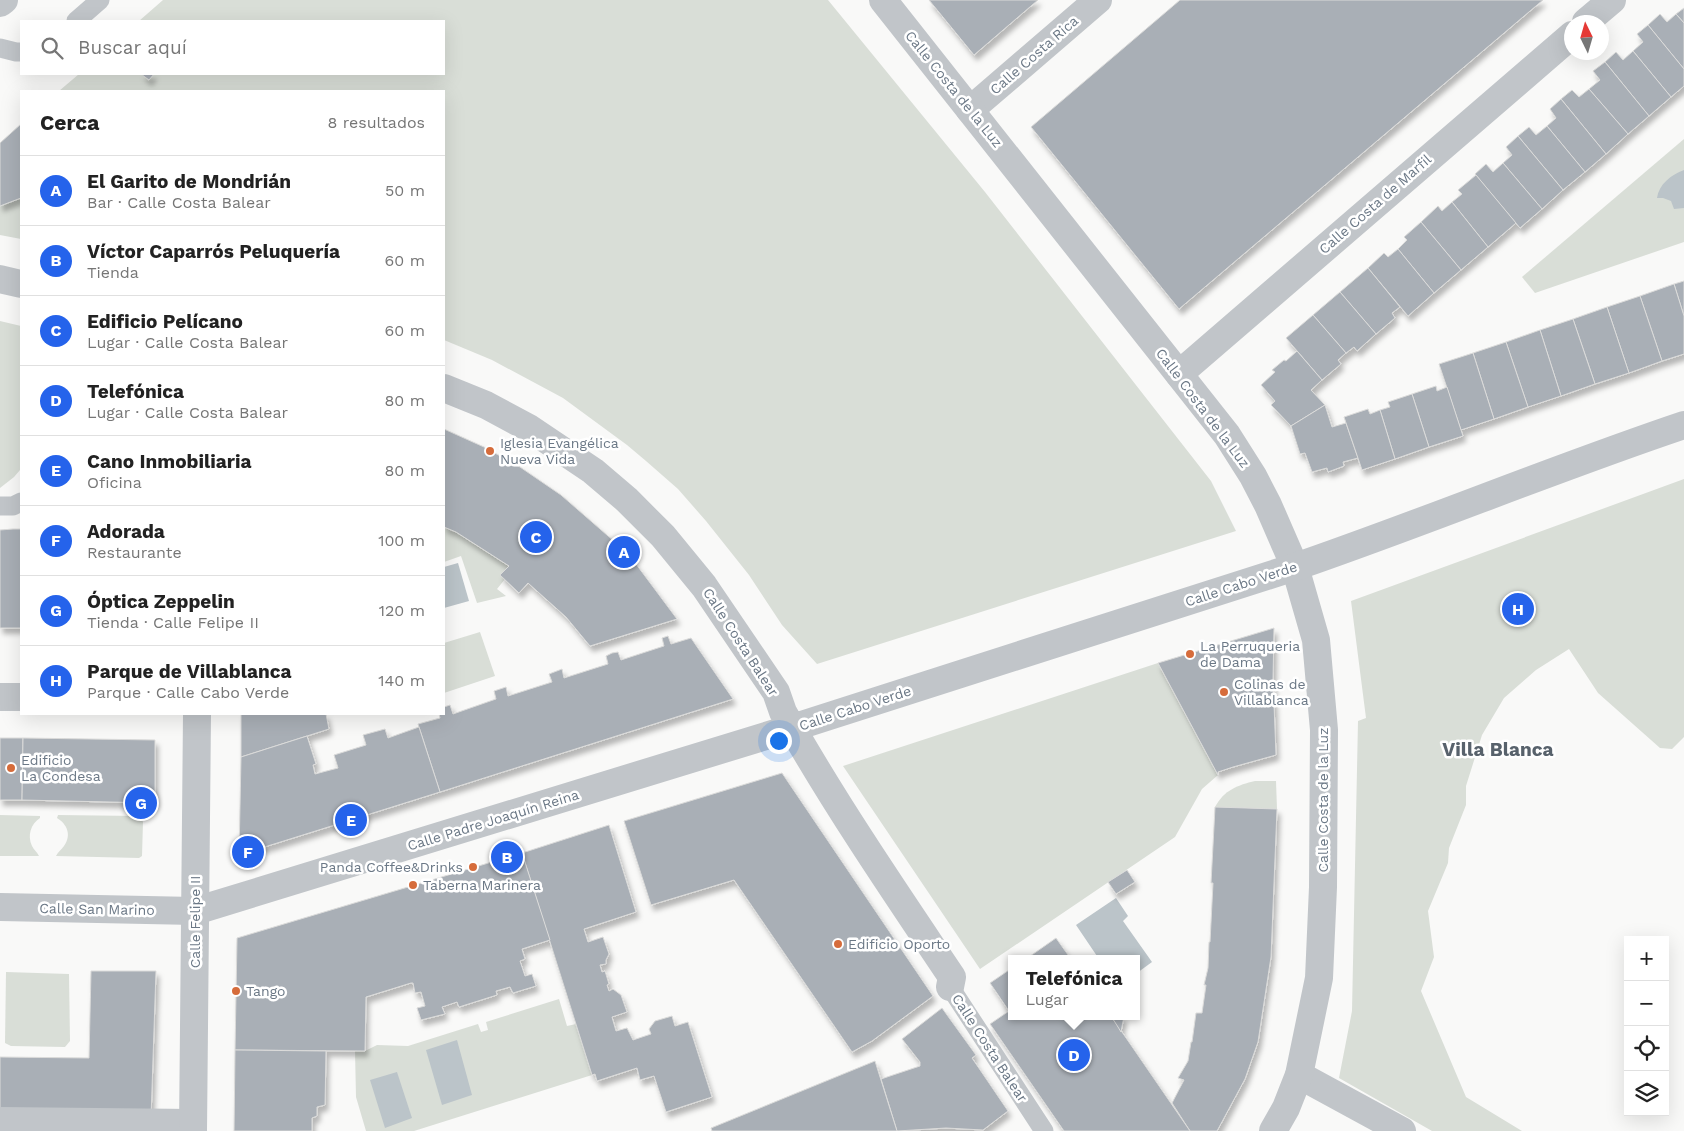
<!DOCTYPE html>
<html lang="es">
<meta charset="utf-8">
<style>
:root{--surface:#fff;--page:#f6f6f6;--text:#222;--muted:#767676;--line:#e0e0e0;--accent:#2563eb}
body{margin:0;font-family:"Work Sans",sans-serif;background:var(--page);color:var(--text)}
.controls{position:absolute;right:15px;bottom:15px;display:grid;overflow:hidden;border-radius:0px;box-shadow:0 5px 20px #0002}
.controls button{width:45px;height:45px;display:grid;place-items:center;padding:0;border:0;border-bottom:1px solid var(--line);background:var(--surface);color:var(--text);font:25px sans-serif}
.compass{position:absolute;left:1564px;top:15px;width:45px;height:45px;border-radius:50%;background:var(--surface);box-shadow:0 5px 20px #0002;rotate:355deg}
.you{position:absolute;left:778px;top:740px;width:18px;height:18px;margin:-12px;border:4px solid #fff;border-radius:50%;background:#1a73e8;box-shadow:0 0 0 8px #1a73e833}
.badge{display:grid;place-items:center;width:32px;height:32px;border-radius:50%;background:var(--accent);color:#fff;font-size:16px;font-weight:700}
.pin{position:absolute;translate:-50% -50%;border:2px solid #fff;box-shadow:0 1px 5px #0006}
.popup{position:absolute;left:1008px;top:955px;width:132px;height:65px;box-sizing:border-box;display:grid;place-content:center;border-radius:0px;background:var(--surface);filter:drop-shadow(0 1px 4px #0005);font-size:16px;white-space:nowrap;color:var(--muted)}
.popup b{font-size:19px;color:var(--text)}
.popup::after{content:'';position:absolute;left:50%;top:100%;margin-left:-10px;border:10px solid transparent;border-top-color:var(--surface)}
.list{margin:0;padding:0;list-style:none}
h2{display:flex;justify-content:space-between;align-items:center;height:65px;margin:0;padding:0 20px;font-size:21px}
h2 small{font-size:16px;font-weight:400;color:var(--muted)}
.list li{display:grid;grid-template-columns:32px 1fr auto;gap:15px;align-items:center;box-sizing:border-box;height:70px;padding:0 20px;border-top:1px solid var(--line)}
.list b{display:block;font-size:19px;white-space:nowrap}
.list p{margin:0;font-size:16px;white-space:nowrap;color:var(--muted)}
.list em{font-size:16px;font-style:normal;color:var(--muted)}
.icon{flex:none;width:28px;height:28px;fill:none;stroke:currentColor;stroke-width:2;stroke-linecap:round;stroke-linejoin:round}
.map{position:relative;flex:none;width:1684px;height:1131px;overflow:hidden}
.search{position:absolute;background:var(--surface);box-shadow:0 5px 20px #0002;left:20px;top:20px;width:425px;height:55px;display:flex;align-items:center;gap:12px;box-sizing:border-box;padding:0 18px;border-radius:0px;color:var(--muted);font-size:19px}
.panel{position:absolute;background:var(--surface);box-shadow:0 5px 20px #0002;left:20px;top:90px;width:425px;height:625px;border-radius:0px}
.map>svg:first-child{display:block}
</style>
<div class="map">
<svg width="1684" height="1131" viewBox="0 0 1684 1131">
<defs>
<filter id="shadow"><feDropShadow dx="3" dy="5.5" stdDeviation="2.5" flood-color="#0004"/></filter>
</defs>
<rect width="100%" height="100%" fill="#f9f9f8"/>
<g fill="#d9ded7">
<path d="M163 0H828L985 192 1211 481 1236 531 817 664 782 625 749 575 706 521 678 489 646 461 627 445 563 398 492 360 444 340V91H59L79 74H444V21H139Z"/>
<path d="M21 124V239L0 235V143Z"/>
<path d="M1684 139V242L1535 293 1522 277Z"/>
<path d="M0 321 21 326 20 470 14 477 0 488Z"/>
<path d="M1684 479V737L1672 749 1660 748 1598 693 1569 649 1536 670 1504 698 1482 735 1466 786V805L1449 848 1448 863 1428 911 1434 957 1421 991 1466 1097 1522 1131H1432L1339 1078 1352 1011 1358 721 1366 718 1351 601Z"/>
<path d="M444 527 456 532 509 566 500 575 505 579 497 589 506 596 477 603 461 556 444 562Z"/>
<path d="M480 632 495 676 444 693V643Z"/>
<path d="M1158 663 1218 775 1202 789 1175 837 980 969 843 766Z"/>
<path d="M1255 781H1276L1277 809 1215 807C1224 790 1238 785 1255 781Z"/>
<path d="M0 815 40 816V818C31 824 27 835 32 846 34 850 37 852 39 856H0Z"/>
<path d="M58 815 137 816 141 818 143 822 142 856 139 858 56 856C58 852 61 850 64 846 72 835 67 824 57 818Z"/>
<path d="M6 972 69 974 70 1041 65 1047 11 1046 5 1043Z"/>
<path d="M559 999 567 1026 576 1024 592 1075 414 1131H366L356 1097 355 1051H365L377 1045 408 1046 478 1024 481 1032 488 1030 486 1022Z"/>
</g>
<g fill="#bbc4c9">
<path d="M1684 170V208L1674 209 1671 201 1663 198H1657C1659 184 1671 175 1684 170Z"/>
<path d="M458 563 469 601 444 608V567Z"/>
<path d="M1116 898 1128 916 1123 921 1152 962 1137 973 1136 959H1099L1076 925Z"/>
<path d="M457 1040 472 1095 442 1105 426 1050Z"/>
<path d="M397 1072 412 1118 385 1128 370 1080Z"/>
</g>
<g fill="#a9afb6" stroke="#dbdbda" filter="url(#shadow)">
<path d="M929 0H1038L974 55Z"/>
<path d="M1180 0H1543L1179 309 1031 127Z"/>
<path d="M1684 8V23L1676 14Z"/>
<path d="M1660 14 1667 22 1676 14 1684 23V69L1648 25Z"/>
<path d="M1648 25 1684 69V86L1671 97 1633 51 1643 42 1637 34Z"/>
<path d="M1633 51 1671 97 1649 116 1605 62 1616 52 1623 60Z"/>
<path d="M1605 62 1649 116 1628 134 1589 89 1600 80 1593 71Z"/>
<path d="M141 74H154L149 80Z"/>
<path d="M1589 89 1628 134 1606 154 1561 99 1572 90 1579 97Z"/>
<path d="M1561 99 1606 154 1585 172 1547 126 1556 118 1550 109Z"/>
<path d="M21 124V198L0 206V143Z"/>
<path d="M1547 126 1585 172 1563 190 1518 136 1529 127 1536 135Z"/>
<path d="M1518 136 1563 190 1542 209 1503 163 1512 155 1506 147Z"/>
<path d="M1503 163 1542 209 1520 228 1475 174 1486 164 1493 172Z"/>
<path d="M1476 175 1516 223 1488 247 1452 202 1462 194 1458 190Z"/>
<path d="M1452 202 1488 247 1461 270 1421 222 1438 206 1442 211Z"/>
<path d="M1421 222 1461 270 1434 293 1398 249 1407 240 1404 237Z"/>
<path d="M1398 249 1434 293 1408 316 1368 268 1384 253 1388 257Z"/>
<path d="M1368 268 1400 307 1392 313 1395 318 1376 334 1340 292Z"/>
<path d="M1684 281V316L1674 284Z"/>
<path d="M1674 284 1684 316V354L1662 361 1640 296Z"/>
<path d="M1340 292 1376 334 1357 351 1354 347 1346 353 1313 315Z"/>
<path d="M1640 296 1662 361 1629 373 1607 307Z"/>
<path d="M1607 307 1629 373 1595 384 1573 319Z"/>
<path d="M1313 315 1346 353 1338 360 1341 364 1322 380 1286 338Z"/>
<path d="M1573 319 1595 384 1561 396 1540 330Z"/>
<path d="M1540 330 1561 396 1528 407 1506 342Z"/>
<path d="M1506 342 1528 407 1494 419 1473 353Z"/>
<path d="M1297 351 1322 380 1311 390 1325 405 1291 426 1271 405 1275 401 1261 385 1275 372 1272 370 1284 360 1286 361Z"/>
<path d="M1473 353 1494 419 1461 430 1439 364Z"/>
<path d="M1436 386 1437 391 1447 387 1463 436 1429 447 1412 394Z"/>
<path d="M1412 394 1429 447 1395 459 1380 410 1390 407 1388 402Z"/>
<path d="M1325 405 1332 427 1346 423 1358 458 1343 462 1344 466 1328 472 1327 468 1312 472 1305 453 1300 454 1291 426Z"/>
<path d="M1368 409 1370 414 1380 410 1395 459 1362 470 1344 417Z"/>
<path d="M444 429 484 447 520 467 561 495 615 542 633 560 677 619 590 646 566 617 528 583 519 593 500 575 509 566 456 532 444 527Z"/>
<path d="M13 529H21V628H0V530Z"/>
<path d="M1274 628 1273 679 1276 755 1233 767 1218 772V775L1158 663Z"/>
<path d="M668 636 671 644 691 638 733 699 440 792 418 724 440 718 439 714H444V707L450 705 453 714 496 699 494 691 506 687 508 696 552 682 549 674 562 669 564 678 608 664 606 656 612 653 618 652 621 660 664 646 662 638Z"/>
<path d="M241 714H326L329 729 241 757Z"/>
<path d="M419 727 440 792 239 855 241 757 307 736 316 764 313 765 315 774 338 768 334 755 366 745 363 735 385 729 388 738Z"/>
<path d="M0 738H23L22 800H0Z"/>
<path d="M23 738 155 740V803L22 800Z"/>
<path d="M782 773 933 996 872 1041 852 1052 734 880 651 905 624 821Z"/>
<path d="M1215 807 1277 809 1271 957 1258 1042 1245 1079 1217 1131H1190L1172 1103 1184 1080 1178 1078 1188 1061 1191 1042H1192L1196 1013H1202L1206 985H1204L1208 968 1209 942H1210L1213 883H1211Z"/>
<path d="M609 825 636 912 584 929 588 942 603 937 609 954 606 960V964L600 965 602 972 605 971 609 984 607 985 609 991 613 989 621 995 627 1012 612 1017 616 1031 627 1028 633 1040 651 1034 649 1029 655 1021 672 1016 675 1026 688 1022 712 1097 666 1112 654 1076 640 1080 637 1068 597 1081 595 1074 592 1075 522 853Z"/>
<path d="M522 853 550 940 522 949 525 959 520 961 525 976 532 974 536 986 513 993 510 987 496 991 497 995 459 1007 457 1002 442 1007 445 1014 421 1020 417 1008 425 1006 421 992 415 993 413 983H411L366 997 365 1051 235 1050 237 938Z"/>
<path d="M1127 870 1135 882 1116 894 1108 882Z"/>
<path d="M1056 938 1071 959H1026Z"/>
<path d="M1012 968V1016H1111L1190 1131H1064L990 1024 1009 1011 990 983Z"/>
<path d="M91 971H156L151 1118 0 1117V1057L89 1058Z"/>
<path d="M942 1008 976 1055 972 1058 1008 1111 983 1130 946 1128 897 1131 881 1079 920 1066V1062L902 1039Z"/>
<path d="M1111 1016H1124L1121 1032 1118 1027Z"/>
<path d="M235 1050 326 1051 325 1105 317 1107V1116L312 1118V1131H234Z"/>
<path d="M875 1061 897 1131H712L711 1128Z"/>
</g>
<g fill="none" stroke-linecap="round" stroke-linejoin="round">
<g stroke="#c1c5c9" stroke-width="19">
<path d="M76 21 100 0"/>
<path d="M0 48 16 52H21"/>
<path d="M0 506H13L21 502"/>
<path d="M950 987 1044 1131"/>
</g>
<g stroke="#c1c5c9" stroke-width="28">
<path d="M792 728C841 813 897 895 952 977L950 987"/>
<path d="M1299 1075 1402 1131"/>
<path d="M0 1121 193 1123"/>
</g>
<g stroke="#c1c5c9" stroke-width="28">
<path d="M1586 22 1612 0"/>
<path d="M970 110 1098 0"/>
<path d="M1179 374 1572 35"/>
<path d="M0 697H21"/>
<path d="M0 907 195 911 792 728"/>
<path d="M193 1131 197 714"/>
</g>
<g stroke="#c1c5c9" stroke-width="28">
<path d="M883 0 1227 435 1253 476 1268 505 1295 567 1316 640 1324 730 1323 887 1319 978 1299 1075 1286 1108 1273 1131"/>
<path d="M0 3 4 0"/>
<path d="M0 279 21 284"/>
<path d="M444 388 486 405 529 428 593 471 627 500 663 536 704 586 776 692 783 712 792 728 1295 567C1426 522 1553 469 1684 425"/>
</g>
</g>
<g fill="#d66c3b" stroke="#fff" stroke-width="2">
<circle cx="490" cy="451" r="5"/>
<circle cx="1190" cy="654" r="5"/>
<circle cx="1224" cy="692" r="5"/>
<circle cx="11" cy="768" r="5"/>
<circle cx="473" cy="867" r="5"/>
<circle cx="413" cy="885" r="5"/>
<circle cx="838" cy="944" r="5"/>
<circle cx="236" cy="991" r="5"/>
</g>
<g text-anchor="middle" dominant-baseline="central" stroke-width="5" stroke-linejoin="round" paint-order="stroke">
<g font-size="14" fill="#6b7886" stroke="#fff">
<text transform="translate(1034 55) rotate(-41)">Calle Costa Rica</text>
<text transform="translate(954 89) rotate(51)">Calle Costa de la Luz</text>
<text transform="translate(1375 204) rotate(-41)">Calle Costa de Marfil</text>
<text transform="translate(1203 408) rotate(53)">Calle Costa de la Luz</text>
<text transform="translate(1241 584) rotate(-18)">Calle Cabo Verde</text>
<text transform="translate(741 642) rotate(57)">Calle Costa Balear</text>
<text transform="translate(855 708) rotate(-18)">Calle Cabo Verde</text>
<text transform="translate(1323 800) rotate(-90)">Calle Costa de la Luz</text>
<text transform="translate(493 820) rotate(-17)">Calle Padre Joaquín Reina</text>
<text transform="translate(97 909) rotate(1)">Calle San Marino</text>
<text transform="translate(195 922) rotate(-90)">Calle Felipe II</text>
<text transform="translate(990 1048) rotate(57)">Calle Costa Balear</text>
</g>
<g font-size="14" fill="#6b7886" stroke="#fff" text-anchor="start">
<text x="500" y="443">Iglesia Evangélica<tspan x="500" dy="16">Nueva Vida</tspan></text>
<text x="1200" y="646">La Perruqueria<tspan x="1200" dy="16">de Dama</tspan></text>
<text x="1234" y="684">Colinas de<tspan x="1234" dy="16">Villablanca</tspan></text>
<text x="21" y="760">Edificio<tspan x="21" dy="16">La Condesa</tspan></text>
<text x="463" y="867" text-anchor="end">Panda Coffee&amp;Drinks</text>
<text x="423" y="885">Taberna Marinera</text>
<text x="848" y="944">Edificio Oporto</text>
<text x="246" y="991">Tango</text>
</g>
<g font-size="19" font-weight="bold" fill="#58626c" stroke="#fff">
<text x="1498" y="749">Villa Blanca</text>
</g>
</g>
</svg>
<div class="controls">
<button>+</button>
<button>−</button>
<button><svg class="icon" aria-label="locate" viewBox="0 0 24 24"><circle cx="12" cy="12" r="6"/><path d="M12 2v4M12 18v4M2 12h4M18 12h4"/></svg></button>
<button><svg class="icon" aria-label="layers" viewBox="0 0 24 24"><path d="M12 4l9 5-9 5-9-5zM3 14l9 5 9-5"/></svg></button>
</div>
<svg class="compass" viewBox="-18 -18 36 36"><path d="M0-13l5 13h-10z" fill="#e53935"/><path d="M0 13l5-13h-10z" fill="#767676"/></svg>
<div class="you"></div>
<div class="pin badge" style="left:624px;top:552px">A</div>
<div class="pin badge" style="left:507px;top:857px">B</div>
<div class="pin badge" style="left:536px;top:537px">C</div>
<div class="pin badge" style="left:1074px;top:1055px">D</div>
<div class="popup"><b>Telefónica</b>Lugar</div>
<div class="pin badge" style="left:351px;top:820px">E</div>
<div class="pin badge" style="left:248px;top:852px">F</div>
<div class="pin badge" style="left:141px;top:803px">G</div>
<div class="pin badge" style="left:1518px;top:609px">H</div>
<div class="search"><svg class="icon" aria-label="search" viewBox="0 0 24 24"><circle cx="10" cy="10" r="6"/><path d="M15 15l6 6"/></svg>Buscar aquí</div>
<section class="panel">
<h2>Cerca<small>8 resultados</small></h2>
<ul class="list">
<li><span class="badge">A</span><div><b>El Garito de Mondrián</b><p>Bar · Calle Costa Balear</p></div><em>50 m</em></li>
<li><span class="badge">B</span><div><b>Víctor Caparrós Peluquería</b><p>Tienda</p></div><em>60 m</em></li>
<li><span class="badge">C</span><div><b>Edificio Pelícano</b><p>Lugar · Calle Costa Balear</p></div><em>60 m</em></li>
<li><span class="badge">D</span><div><b>Telefónica</b><p>Lugar · Calle Costa Balear</p></div><em>80 m</em></li>
<li><span class="badge">E</span><div><b>Cano Inmobiliaria</b><p>Oficina</p></div><em>80 m</em></li>
<li><span class="badge">F</span><div><b>Adorada</b><p>Restaurante</p></div><em>100 m</em></li>
<li><span class="badge">G</span><div><b>Óptica Zeppelin</b><p>Tienda · Calle Felipe II</p></div><em>120 m</em></li>
<li><span class="badge">H</span><div><b>Parque de Villablanca</b><p>Parque · Calle Cabo Verde</p></div><em>140 m</em></li>
</ul>
</section>
</div>
